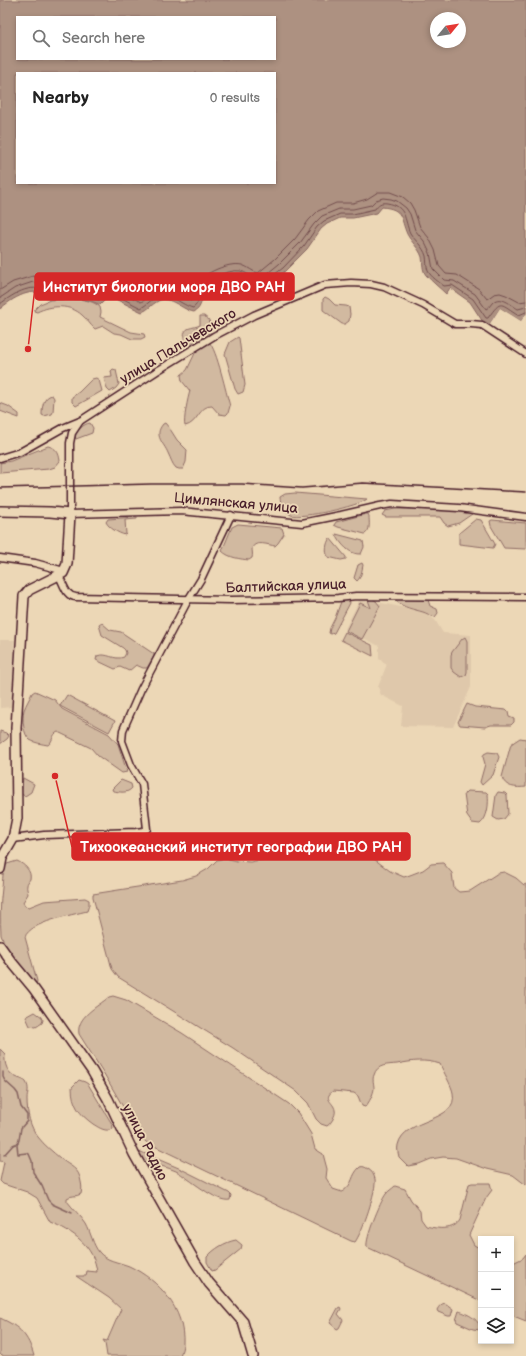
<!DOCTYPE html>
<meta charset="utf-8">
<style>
:root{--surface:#fff;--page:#f2f2f2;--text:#222;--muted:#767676;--line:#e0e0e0}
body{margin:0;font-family:"Balsamiq Sans",sans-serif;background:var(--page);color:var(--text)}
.controls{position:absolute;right:12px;bottom:12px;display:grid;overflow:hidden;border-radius:0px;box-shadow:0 2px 6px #0003}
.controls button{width:36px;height:36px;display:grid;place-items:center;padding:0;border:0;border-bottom:1px solid var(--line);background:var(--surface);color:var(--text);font:20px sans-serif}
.compass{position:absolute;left:430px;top:12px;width:36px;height:36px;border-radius:50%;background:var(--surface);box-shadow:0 2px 6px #0003;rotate:60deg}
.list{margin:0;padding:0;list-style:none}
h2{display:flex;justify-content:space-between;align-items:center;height:52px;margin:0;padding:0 16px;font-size:17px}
h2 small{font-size:13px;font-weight:400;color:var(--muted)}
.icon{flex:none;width:22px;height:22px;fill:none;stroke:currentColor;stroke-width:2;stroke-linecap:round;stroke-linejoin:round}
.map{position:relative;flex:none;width:526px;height:1356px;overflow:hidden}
.search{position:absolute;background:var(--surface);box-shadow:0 2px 6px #0003;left:16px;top:16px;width:260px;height:44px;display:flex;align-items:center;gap:10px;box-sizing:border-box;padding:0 14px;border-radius:0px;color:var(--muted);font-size:15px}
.panel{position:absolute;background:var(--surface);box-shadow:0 2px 6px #0003;left:16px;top:72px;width:260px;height:112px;border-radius:0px}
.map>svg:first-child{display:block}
</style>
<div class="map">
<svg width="526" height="1356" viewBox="0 0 526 1356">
<rect width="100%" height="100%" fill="#ecd7b6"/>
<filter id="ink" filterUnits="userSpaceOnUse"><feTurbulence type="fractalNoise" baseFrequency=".025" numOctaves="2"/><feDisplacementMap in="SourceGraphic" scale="8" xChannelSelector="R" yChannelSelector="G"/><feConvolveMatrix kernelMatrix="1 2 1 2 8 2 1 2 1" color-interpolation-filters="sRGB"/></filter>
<g filter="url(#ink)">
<g fill="#dfc8ab">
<path d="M359 601 377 602 424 612 435 620 443 633 471 635V687L453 727 401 726 403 706 381 695 378 687 387 664 379 659V646L345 629Z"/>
<path d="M0 640H15L12 707 0 708Z"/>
</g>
<g fill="#d1b9a0" stroke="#8e6c66">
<path d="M325 297 329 299 335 305 346 306 349 307 350 314 349 321 345 324H342L323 310V299Z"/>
<path d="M50 300C65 299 88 296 100 307L101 312 100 317 131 332 144 334 145 337 141 339H132L121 334 114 333 103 326 95 329C90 325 87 319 82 315 70 304 51 305 37 312L34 311 35 309 40 304Z"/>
<path d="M200 316H204L209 320 211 332 186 347C184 344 184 341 184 337 184 326 192 329 200 325Z"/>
<path d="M239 338 245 385 243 392 238 394 235 389 225 354 230 342 238 337Z"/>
<path d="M209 342C217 350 226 393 230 406L228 413 226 415 219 414 212 406C199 405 198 424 185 426 183 421 188 397 190 391L182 381 181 375 187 370 197 349Z"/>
<path d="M113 369 116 370 119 384 116 388 110 392 107 389 104 378 112 377 111 371Z"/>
<path d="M96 378 99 380 102 391 76 406 72 402V397L79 392 92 379Z"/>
<path d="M52 395 54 398 53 412 52 414 44 416 42 415C42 407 43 397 52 395Z"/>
<path d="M0 403 8 406 19 414V418L0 411Z"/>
<path d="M90 423 93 428 92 433 76 439 75 436C78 430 83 424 90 423Z"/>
<path d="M165 423 170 429 177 440 187 450 186 462 183 469H179L176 468C172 464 171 459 168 453 164 443 153 436 163 424Z"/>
<path d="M48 446C56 448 59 452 60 461L55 467 49 469 0 473V463L11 461Z"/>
<path d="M295 493 367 499C359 506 301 519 291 515 285 512 280 503 280 497L285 494Z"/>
<path d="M395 509C407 509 466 508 472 514L459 523 448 526 444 523 440 517H386L382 515 385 511Z"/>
<path d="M366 514H368L369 516C369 522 371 530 365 534L338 527 334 525 336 522Z"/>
<path d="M137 517V519L125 520 126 534 125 535C118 533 109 528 106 522L108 519Z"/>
<path d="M476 519 481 520 495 544 493 548 459 544V533Z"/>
<path d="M492 520 526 523V549L504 548 491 526 490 521Z"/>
<path d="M238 524 282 528 284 534 278 543 275 546C269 545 255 540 252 548 252 551 253 555 252 558L249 560C241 559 229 558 222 551L232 527Z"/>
<path d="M336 534 363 541 364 547 361 554C350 555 340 544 336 534Z"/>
<path d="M330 538 346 557V559L341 560 328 557C325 552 326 543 330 538Z"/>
<path d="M362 563 363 565C362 570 361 578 357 581L354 578 358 565Z"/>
<path d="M367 597 376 601 380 606 362 639 346 631 360 603 371 608Z"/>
<path d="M342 599H349L350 603 334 633 331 634 329 633 330 628 335 618Z"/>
<path d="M398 599 428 600 430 606 437 609 438 613 435 617C430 616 427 613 423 612 413 609 404 608 396 601Z"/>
<path d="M102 623 110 630 121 632 154 654V656L147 668H143L136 665 129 671 120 667 115 669 96 660 97 656C107 652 114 661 124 657L126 653 125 650 123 648 102 635 99 625Z"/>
<path d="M345 632 372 645 373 656 341 640Z"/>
<path d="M465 637 467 641V672L466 675 461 677 454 672 451 668V655L452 652 462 639Z"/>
<path d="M35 691 55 700 62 709 109 734 118 744 127 772 122 773 98 756 91 748 58 732C52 734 53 742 48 745 42 744 35 743 30 740 23 735 22 718 24 710 26 704 30 698 32 693Z"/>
<path d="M67 695 115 721 109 732 60 706Z"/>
<path d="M467 704 475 707 506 710 508 712 509 717 514 719V722L511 725H491L485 727 460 725 458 722Z"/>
<path d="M0 731 6 733 9 736 7 739 0 744Z"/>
<path d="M520 738 526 739V787C516 788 505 788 502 777L511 744Z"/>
<path d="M488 752 497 753 499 757 493 775 482 785 480 782 485 764 483 757 484 754Z"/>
<path d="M23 778 34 784 31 792 25 796 21 794Z"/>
<path d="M121 780 131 784 132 788C127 794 120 792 113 791L112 789Z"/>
<path d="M467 791 486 792 488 794C489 803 488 818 480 824L472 823 467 816 464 794Z"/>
<path d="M498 792 505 793 507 795 508 814 504 819 498 820 493 817 496 795Z"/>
<path d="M344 843 358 847 390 871 404 877 410 875 423 870 431 864 443 863 452 873 454 888 459 892 470 891 498 873 504 872 516 878 524 885 526 884V1185L513 1175 487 1169 456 1158 443 1157 431 1159 419 1164 408 1166 399 1157C398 1153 397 1149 398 1145 404 1117 459 1123 453 1093 452 1086 443 1071 440 1064 425 1059 412 1061 397 1064 388 1065 377 1064 374 1075 372 1079 374 1084 374 1088 374 1093 369 1103 365 1107L362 1106 358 1096 354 1093 333 1091C322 1099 334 1102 335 1110 336 1113 334 1116 333 1119 331 1122 330 1124 327 1126L321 1124 316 1119 308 1103 296 1091 233 1048 118 977 112 969 93 897V894L182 880 196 876 208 869 217 860 225 858 237 861 250 862 282 856 314 855 332 845Z"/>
<path d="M17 861C24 864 32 871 30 879 29 881 27 883 27 885 26 888 28 892 28 894L23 902 25 906 29 907 44 901 85 898 89 900V905L87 911C72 915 30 922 25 937L37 981 36 986 32 985C22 970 7 952 1 935 0 921 0 902 2 888 3 880 2 870 7 864Z"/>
<path d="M113 996 126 1000 182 1033 289 1104 298 1113 311 1134 315 1149 323 1154 327 1169 326 1178 333 1189 342 1192C355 1183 350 1176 360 1167 363 1166 365 1167 368 1169 372 1171 374 1175 375 1179 377 1189 362 1233 355 1242L351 1241 146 1142 140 1136 103 1072 79 1034C76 1017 97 1007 109 997Z"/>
<path d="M35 1012 42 1017 43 1020 42 1023 36 1027 30 1026 26 1017Z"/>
<path d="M0 1049 5 1054C4 1064 7 1074 18 1078 21 1079 24 1080 26 1082 30 1089 27 1093 27 1100 27 1113 30 1127 38 1137 44 1145 53 1152 60 1158 70 1167 79 1167 81 1182 82 1186 82 1190 81 1194 76 1197 71 1195 67 1198V1201C73 1209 81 1216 86 1224 91 1233 93 1245 99 1252 106 1261 119 1262 129 1266 159 1280 185 1309 183 1344 183 1348 181 1352 180 1356H107L105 1343 103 1340 107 1341 108 1339 121 1309 109 1298 76 1276H86L87 1271 97 1272C94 1246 73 1231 50 1222L37 1198 27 1192 3 1184 0 1181 4 1162 0 1161Z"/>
<path d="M79 1080 85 1082 88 1084 112 1124 113 1128 110 1130C103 1131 98 1127 93 1124 79 1114 72 1104 72 1087Z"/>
<path d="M141 1152 181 1169 229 1193 231 1195 230 1200C216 1203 189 1178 176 1171 167 1167 157 1165 148 1163V1165L156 1181 155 1182 138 1155Z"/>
<path d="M472 1183H490L492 1190 486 1198 469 1235 474 1245 481 1249V1301L367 1247C365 1239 380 1202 386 1194 388 1191 392 1189 395 1186L405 1189 411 1200 420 1211 421 1219 426 1226C438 1229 453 1231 460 1220L469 1184Z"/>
<path d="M236 1240 242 1245 241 1249 215 1270 212 1271 207 1262V1257C214 1249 225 1242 236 1240Z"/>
<path d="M526 1254V1321L511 1315V1264L523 1258Z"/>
<path d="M445 1303 453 1309 451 1316H448L438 1312 437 1310C439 1306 441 1304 445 1303Z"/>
<path d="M340 1307 341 1309 338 1314 343 1320 339 1328 337 1329 330 1323 338 1308Z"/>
<path d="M459 1311C468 1314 481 1320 480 1330L473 1329 457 1322 456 1320Z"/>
<path d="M0 1318C20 1327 28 1335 34 1356H2L0 1354Z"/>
</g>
<path fill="#ad9181" stroke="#85635f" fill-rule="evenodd" d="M0 0H526V314L521 321 500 308 489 325 483 322 470 302 450 288 446 294C440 288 432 282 426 275 422 270 423 263 422 257 419 248 411 242 407 234 400 218 404 209 382 207L377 213 353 218H340L327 224 321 229 307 249 285 271 266 287 258 292C255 291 253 291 251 290 246 287 244 280 236 280 228 279 207 289 203 297 200 304 201 308 194 312 182 310 170 295 158 301 152 304 148 310 142 312L109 296 100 305C85 296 65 299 48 299 36 283 11 299 0 309ZM17 17H275V59H17ZM436 18H460V42H436ZM17 73H275V183H17Z"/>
<path fill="#ecd7b6" d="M500 308 521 321 526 314V318L523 324 526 326V328L500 311 490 326 489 325Z"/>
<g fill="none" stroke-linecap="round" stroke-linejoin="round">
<g stroke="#724d4d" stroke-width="1">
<path d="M0 290 13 282 33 276 55 284H81L96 287C115 274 122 286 140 295 144 293 147 290 151 288 165 281 176 288 188 293 190 290 192 286 195 283 206 273 227 262 242 265 248 267 253 272 258 273L275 259 295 239 309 220 318 211 336 203H353L367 199 378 192H390L403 197 410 203 414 210 420 227 429 238 435 250 439 266 446 274 457 275 479 289 487 299 494 294 500 293 506 295 519 302 526 301"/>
<path d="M0 298 15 288 33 282 53 290H82L98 294 105 288 111 287 141 302C146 300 149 295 154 293 170 286 178 297 191 301 194 297 195 292 199 288 207 280 228 269 240 271 246 272 251 277 256 281H258L279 264 300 243 314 224 322 216 339 209H353L371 205 376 200 383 198 391 199 397 201 406 208 410 214 415 230 424 241 430 253 433 269 444 280 454 281 475 294 486 309C490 307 490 305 493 302 501 295 511 305 518 309L526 307"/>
<path d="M0 304C15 293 34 280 51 295H81L99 300 107 293 110 292 141 308C147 305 151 299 157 297 171 292 181 305 193 308 199 304 198 297 202 292 208 285 226 276 235 275 243 275 249 281 253 287H258L283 268 304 246 317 227 324 221 340 214H353L375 209C378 204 381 202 387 203 407 206 404 220 410 233 415 241 423 246 426 256 427 261 426 266 428 271 431 277 439 282 444 286L452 285 473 299 486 318H488C502 298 500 304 519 315L526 312"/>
</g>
<g stroke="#85635f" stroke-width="1.5">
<path d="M3 1072V1077L5 1081 15 1090 18 1094 21 1107 27 1115V1121L21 1128 19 1140 17 1145 18 1154 27 1153 29 1154 32 1161 33 1172 42 1186 48 1200 52 1204 72 1213"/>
<path d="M4 1155 13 1145 18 1143"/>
</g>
<defs>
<g id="minor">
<path d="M80 421 72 433 70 443V514L181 511 302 523 341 515 380 506 392 504 459 508 526 517"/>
<path d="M0 458 20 452 63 428 80 421 157 371 214 336 254 315 325 285 351 283 371 284 384 287 423 305 455 324H471L482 325 526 354"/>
<path d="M0 558 35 563 64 571"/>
<path d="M59 576C64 584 65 596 76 597L231 600 338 598 356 596 526 597"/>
<path d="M13 839 44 835 136 832 143 831 147 829 142 784 131 765 122 741 123 730 141 689 188 600 201 579 231 515"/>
</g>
<g id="secondary">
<path d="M0 511 50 512 70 514 67 564 63 573 29 590 24 596 16 728 17 818 13 839 2 858 0 869"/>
<path d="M0 946 10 960 34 989 92 1071 108 1099 134 1154 195 1262 209 1283 243 1322 253 1356"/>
</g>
</defs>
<use href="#minor" stroke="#4a1f2b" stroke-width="9"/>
<use href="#secondary" stroke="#4a1f2b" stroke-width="12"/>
<use href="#minor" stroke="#ecd7b6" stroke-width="6"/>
<use href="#secondary" stroke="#ecd7b6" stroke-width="9"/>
<path stroke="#4a1f2b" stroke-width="1.5" d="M0 488 151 484H242L302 488 363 483 526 492"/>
</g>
</g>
<g text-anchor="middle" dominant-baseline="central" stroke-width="3.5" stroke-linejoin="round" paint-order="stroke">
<g font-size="14" fill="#4a1f2b" stroke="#ecd7b6">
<text transform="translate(178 346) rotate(-31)">улица Пальчевского</text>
<text transform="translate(236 503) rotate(5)">Цимлянская улица</text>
<text transform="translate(286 586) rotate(-2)">Балтийская улица</text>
<text transform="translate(145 1142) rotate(63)">улица Радио</text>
</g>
</g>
<path fill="none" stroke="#d62828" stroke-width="1.5" d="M28 349L35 287M55 776L72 847"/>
<g fill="#d62828" stroke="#ecd7b6" stroke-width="1.5">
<circle cx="28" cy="349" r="4"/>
<circle cx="55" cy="776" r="4"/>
</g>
<g fill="#d62828" stroke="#d62828" stroke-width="1.5">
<rect x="35" y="273" width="259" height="27" rx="4"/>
<rect x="72" y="833" width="338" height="27" rx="4"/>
</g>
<g font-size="15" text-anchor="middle" font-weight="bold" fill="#fff">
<text x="164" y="292">Институт биологии моря ДВО РАН</text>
<text x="241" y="852">Тихоокеанский институт географии ДВО РАН</text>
</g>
</svg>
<div class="controls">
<button>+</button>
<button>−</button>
<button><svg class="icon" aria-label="layers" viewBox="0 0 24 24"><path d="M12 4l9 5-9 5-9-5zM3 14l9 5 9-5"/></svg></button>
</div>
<svg class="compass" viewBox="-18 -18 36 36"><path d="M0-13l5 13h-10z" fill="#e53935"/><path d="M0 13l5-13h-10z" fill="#767676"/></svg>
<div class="search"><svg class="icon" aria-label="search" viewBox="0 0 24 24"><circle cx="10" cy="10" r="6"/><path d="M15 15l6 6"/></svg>Search here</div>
<section class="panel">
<h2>Nearby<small>0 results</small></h2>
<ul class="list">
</ul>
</section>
</div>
